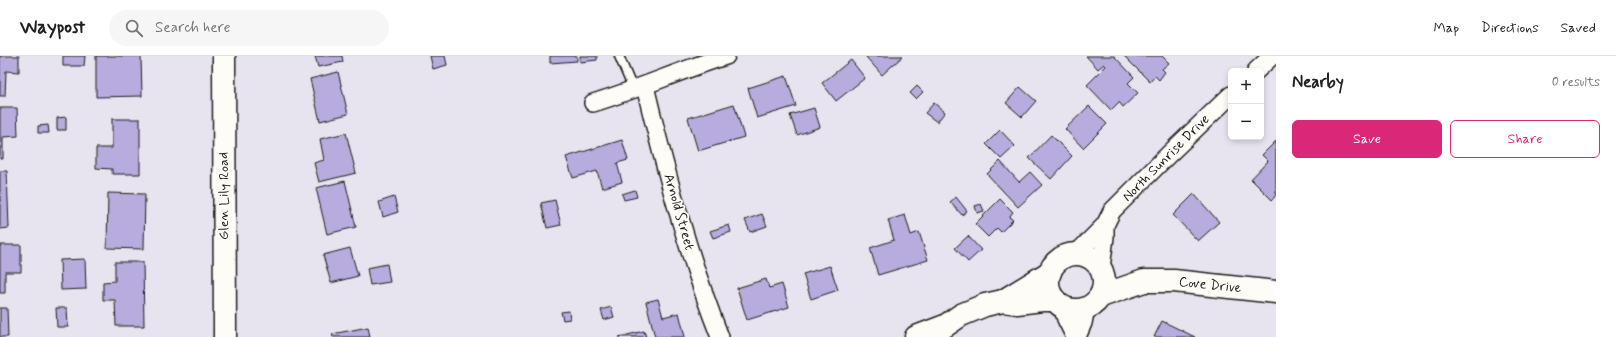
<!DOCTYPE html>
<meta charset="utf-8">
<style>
:root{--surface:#fff;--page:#f6f6f6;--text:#202124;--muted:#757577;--line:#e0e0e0;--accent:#db2777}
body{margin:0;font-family:Mynerve,sans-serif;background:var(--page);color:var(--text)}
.controls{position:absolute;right:12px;top:12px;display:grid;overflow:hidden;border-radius:6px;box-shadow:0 2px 6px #0003}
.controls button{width:36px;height:36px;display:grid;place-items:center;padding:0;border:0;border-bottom:1px solid var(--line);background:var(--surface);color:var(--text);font:20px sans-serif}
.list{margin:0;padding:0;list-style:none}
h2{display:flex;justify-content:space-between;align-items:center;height:52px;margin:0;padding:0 16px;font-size:17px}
h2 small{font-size:13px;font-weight:400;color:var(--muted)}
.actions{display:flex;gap:8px;padding:12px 16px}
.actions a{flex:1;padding:9px 0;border:1px solid var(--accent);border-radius:6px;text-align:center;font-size:14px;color:var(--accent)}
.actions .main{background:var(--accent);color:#fff}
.icon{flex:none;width:22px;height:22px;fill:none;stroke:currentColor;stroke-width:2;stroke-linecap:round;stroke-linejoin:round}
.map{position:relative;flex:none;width:1276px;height:281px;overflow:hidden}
header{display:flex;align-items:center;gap:24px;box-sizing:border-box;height:56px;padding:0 20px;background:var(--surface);border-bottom:1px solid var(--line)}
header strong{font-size:19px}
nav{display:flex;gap:22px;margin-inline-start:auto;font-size:14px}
.search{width:280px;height:36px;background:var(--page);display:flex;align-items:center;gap:10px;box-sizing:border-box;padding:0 14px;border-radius:22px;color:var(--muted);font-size:15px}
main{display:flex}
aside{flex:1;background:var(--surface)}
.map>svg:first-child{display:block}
</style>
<header>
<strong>Waypost</strong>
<div class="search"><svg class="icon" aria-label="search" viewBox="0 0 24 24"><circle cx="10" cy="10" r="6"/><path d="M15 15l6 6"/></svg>Search here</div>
<nav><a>Map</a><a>Directions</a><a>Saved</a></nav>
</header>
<main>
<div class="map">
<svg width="1276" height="281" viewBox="0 0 1276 281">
<rect width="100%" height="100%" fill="#e8e4ef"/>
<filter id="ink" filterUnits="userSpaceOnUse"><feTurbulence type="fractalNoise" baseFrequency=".025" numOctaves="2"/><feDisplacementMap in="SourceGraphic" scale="8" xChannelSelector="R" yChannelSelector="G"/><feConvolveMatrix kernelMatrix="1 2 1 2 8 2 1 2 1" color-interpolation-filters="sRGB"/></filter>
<g filter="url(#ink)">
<g fill="#b7acdd" stroke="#1c1c1c">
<path d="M0 0H19V16L6 15 5 40H0Z"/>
<path d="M63 0H85L84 10H63Z"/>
<path d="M96 0H141L142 40 96 41Z"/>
<path d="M315 0H342L343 6 318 11Z"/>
<path d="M430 0H445L447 9 433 13Z"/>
<path d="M550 0H577V5L550 7Z"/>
<path d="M580 0H597V4L580 6Z"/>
<path d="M867 0H903L882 19 866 1Z"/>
<path d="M1086 0H1114L1134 21 1128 27 1138 37 1123 51 1119 46 1111 54 1087 29 1106 10 1104 8 1098 13Z"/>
<path d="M1124 0H1162L1169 7 1162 13 1165 16 1159 24 1155 20 1150 26Z"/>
<path d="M851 4 865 22 836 45 822 27Z"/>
<path d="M338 16 348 58 320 65 310 23Z"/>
<path d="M786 20 796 50 757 62 748 32Z"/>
<path d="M917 30 923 36 916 43 910 37Z"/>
<path d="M1020 31 1036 45 1022 61 1006 47Z"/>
<path d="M934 47 945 56 937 66 925 57Z"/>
<path d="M734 48 744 81 698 95 688 62Z"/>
<path d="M1089 50 1107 68 1083 92 1065 73Z"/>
<path d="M0 52H17L18 80 3 81V103H0Z"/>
<path d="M814 52 820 71 797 79 790 59Z"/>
<path d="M66 61V74H57V62Z"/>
<path d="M112 63H140V118H112V113L96 112V92H112Z"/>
<path d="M48 69 49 77H38V70Z"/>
<path d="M1000 74 1015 90 1001 103 986 88Z"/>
<path d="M346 77 356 117 319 126 314 107 324 104 320 83Z"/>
<path d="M1051 79 1072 100 1051 123 1029 102Z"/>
<path d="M622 84 628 104 617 107 622 126 602 132 597 115 573 122 566 101Z"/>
<path d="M1276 85V139L1272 144 1251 123 1268 105 1262 99Z"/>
<path d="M1000 105 1019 126 1030 116 1042 129 1018 151 987 118Z"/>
<path d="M0 115H7L9 172 0 173Z"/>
<path d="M345 125 356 171 327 178 316 132Z"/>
<path d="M635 134 637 141 624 144 622 138Z"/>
<path d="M108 137 145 138 144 193 107 192Z"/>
<path d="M1194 138 1219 166 1198 185 1173 159Z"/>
<path d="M394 141 398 156 383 161 379 146Z"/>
<path d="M956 141 967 155 962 159 950 146Z"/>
<path d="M1000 143 1013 156 1009 161 1013 164 1001 176 997 172 988 181 975 168Z"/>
<path d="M555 144 561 169 547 172 541 147Z"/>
<path d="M981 148 984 155 977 157 975 150Z"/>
<path d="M762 158 767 170 750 176 745 164Z"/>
<path d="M905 159 911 179 919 176 928 204 878 219 870 192 894 184 888 164Z"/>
<path d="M729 169 731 176 713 182 710 175Z"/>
<path d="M968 180 981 194 968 206 955 192Z"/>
<path d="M0 189H21V216H5V237H0Z"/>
<path d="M350 192 358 220 331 227 323 199Z"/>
<path d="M85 203 86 233 61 234 60 204Z"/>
<path d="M115 206H143L144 270H116L115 244H103V226L115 225Z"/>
<path d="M387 208 390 226 370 229 367 212Z"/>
<path d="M830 210 838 234 811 243 803 218Z"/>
<path d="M766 223 769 232 782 228 789 251 747 264 737 232Z"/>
<path d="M658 243 663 261 679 257 685 281H655L646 246Z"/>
<path d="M611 251 614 261 604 264 601 254Z"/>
<path d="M0 252H7L8 281H0Z"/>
<path d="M56 252H67L68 271H57Z"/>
<path d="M569 255 570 263 563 264 561 256Z"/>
<path d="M1162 265 1195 281H1154Z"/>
<path d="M368 271 370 281H333L332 278Z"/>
<path d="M644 275 646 281H619Z"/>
</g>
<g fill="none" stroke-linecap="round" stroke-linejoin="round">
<defs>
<path id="lane" d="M619 0 633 33"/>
<g id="street">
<path d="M1256 15 1272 0"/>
<path d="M645 30C665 114 688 200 720 281"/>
<path d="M593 47C639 33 681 14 726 0"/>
<path d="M1076 198 1105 169 1112 155 1169 98 1231 39"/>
<path d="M1101 212 1105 181V169"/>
<path d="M1062 250 1066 263 1075 281"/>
<path d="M1077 281 1083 267 1086 252"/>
</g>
<g id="secondary">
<path d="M224 0 225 281"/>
<circle cx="1076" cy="226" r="28"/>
<path d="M1101 240 1144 225H1174L1276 236"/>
<path d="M1003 245 1050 216"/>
<path d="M916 281 945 270 961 259 985 249 1003 245 1017 247 1042 244H1055"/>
</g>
</defs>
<use href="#lane" stroke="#1c1c1c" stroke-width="11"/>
<use href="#street" stroke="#1c1c1c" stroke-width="20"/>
<use href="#secondary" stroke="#1c1c1c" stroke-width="25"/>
<use href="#lane" stroke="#fdfcf7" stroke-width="8"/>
<use href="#street" stroke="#fdfcf7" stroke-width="17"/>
<use href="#secondary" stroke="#fdfcf7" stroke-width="22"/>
</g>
</g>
<g text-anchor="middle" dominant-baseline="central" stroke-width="3.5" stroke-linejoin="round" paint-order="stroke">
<g font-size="14" fill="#1c1c1c" stroke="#fdfcf7">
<text transform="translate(1166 102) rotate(-45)">North Sunrise Drive</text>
<text transform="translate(224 140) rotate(-90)">Glen Lily Road</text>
<text transform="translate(679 156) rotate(74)">Arnold Street</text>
<text transform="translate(1210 229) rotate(6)">Cove Drive</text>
</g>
</g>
</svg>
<div class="controls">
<button>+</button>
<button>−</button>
</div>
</div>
<aside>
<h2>Nearby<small>0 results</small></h2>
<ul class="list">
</ul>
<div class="actions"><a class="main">Save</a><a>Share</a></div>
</aside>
</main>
